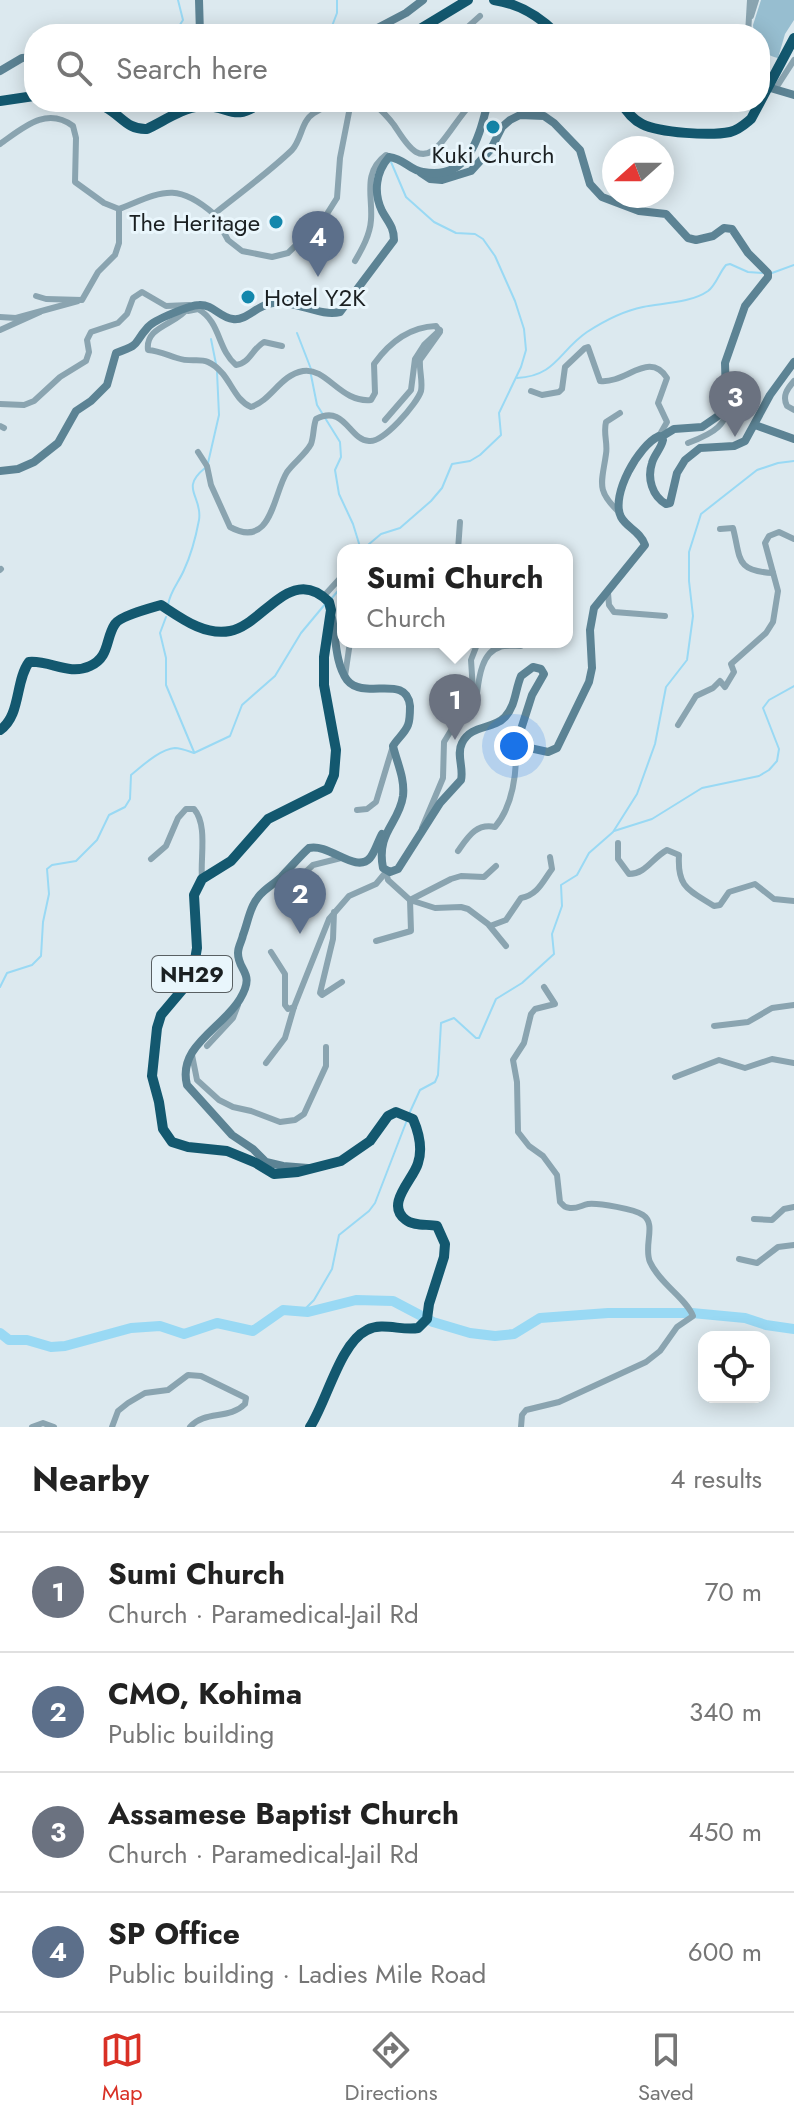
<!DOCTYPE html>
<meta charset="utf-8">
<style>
:root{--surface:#fff;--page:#f6f6f6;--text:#222;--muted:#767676;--line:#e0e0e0;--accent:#d93025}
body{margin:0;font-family:Jost,sans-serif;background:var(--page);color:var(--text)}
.controls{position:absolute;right:24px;bottom:24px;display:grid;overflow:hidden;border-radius:16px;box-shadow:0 4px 20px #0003}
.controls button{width:72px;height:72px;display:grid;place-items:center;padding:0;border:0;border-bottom:2px solid var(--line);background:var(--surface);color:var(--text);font:40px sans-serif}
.compass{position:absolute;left:602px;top:136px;width:72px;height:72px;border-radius:50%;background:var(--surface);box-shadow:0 4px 20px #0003;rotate:249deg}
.you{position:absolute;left:514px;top:746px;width:28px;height:28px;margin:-20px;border:6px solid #fff;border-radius:50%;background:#1a73e8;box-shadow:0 0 0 12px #1a73e833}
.badge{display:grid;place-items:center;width:52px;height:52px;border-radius:50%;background:var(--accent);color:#fff;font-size:26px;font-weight:700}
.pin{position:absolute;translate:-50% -66px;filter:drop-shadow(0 2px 4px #0008)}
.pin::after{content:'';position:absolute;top:42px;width:28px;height:24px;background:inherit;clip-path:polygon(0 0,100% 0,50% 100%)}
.popup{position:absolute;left:337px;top:544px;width:236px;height:104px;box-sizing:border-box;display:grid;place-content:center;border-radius:16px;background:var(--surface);filter:drop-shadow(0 2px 6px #0005);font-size:26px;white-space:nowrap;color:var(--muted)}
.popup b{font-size:30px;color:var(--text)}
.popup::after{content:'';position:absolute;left:50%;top:100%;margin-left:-16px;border:16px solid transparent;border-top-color:var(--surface)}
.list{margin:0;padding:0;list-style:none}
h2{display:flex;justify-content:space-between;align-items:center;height:104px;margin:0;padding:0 32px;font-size:34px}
h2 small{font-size:26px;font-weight:400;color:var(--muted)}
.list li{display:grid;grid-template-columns:52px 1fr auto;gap:24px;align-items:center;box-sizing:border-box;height:120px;padding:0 32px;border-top:2px solid var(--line)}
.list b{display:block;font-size:30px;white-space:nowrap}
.list p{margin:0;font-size:26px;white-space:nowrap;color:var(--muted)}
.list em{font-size:26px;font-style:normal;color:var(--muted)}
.icon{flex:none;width:44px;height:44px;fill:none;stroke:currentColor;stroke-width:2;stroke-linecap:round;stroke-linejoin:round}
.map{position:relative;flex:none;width:794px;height:1427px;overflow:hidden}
.search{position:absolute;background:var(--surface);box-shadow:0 4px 20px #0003;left:24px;right:24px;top:24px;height:88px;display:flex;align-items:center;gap:20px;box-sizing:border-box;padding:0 28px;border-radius:32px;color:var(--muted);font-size:30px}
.sheet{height:584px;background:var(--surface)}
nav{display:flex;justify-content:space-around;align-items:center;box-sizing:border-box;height:112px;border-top:2px solid var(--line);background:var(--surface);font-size:22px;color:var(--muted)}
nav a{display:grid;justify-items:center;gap:4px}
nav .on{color:var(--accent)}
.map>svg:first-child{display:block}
</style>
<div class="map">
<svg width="794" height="1427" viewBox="0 0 794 1427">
<rect width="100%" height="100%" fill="#dce9ef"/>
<path fill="#97bed0" d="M761 0H794V20L785 34 778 58C764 55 760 48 760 34H754L753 25Z"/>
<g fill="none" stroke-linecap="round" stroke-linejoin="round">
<g stroke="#99d9f4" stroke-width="2">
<path d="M174 34 183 20 178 0"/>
<path d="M329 34 337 13V0"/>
<path d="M149 106 151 102"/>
<path d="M772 273 794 265"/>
<path d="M297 333 311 369"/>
<path d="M211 339 216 364"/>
<path d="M311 375 317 405 340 442 341 457 335 470 339 494 353 524 361 550"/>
<path d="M517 378C556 376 559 351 587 332 604 321 623 311 643 307 663 303 691 303 708 291 716 285 719 273 726 265L730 264 748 272 762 273"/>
<path d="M208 463 219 415 217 372"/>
<path d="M362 550 381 534 400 528 431 501 442 488 452 464 470 461 480 455 501 435 499 413 521 367 526 350 524 329 515 301 495 256 483 239 475 234 456 233 434 222 406 197 391 162"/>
<path d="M331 599 343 585"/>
<path d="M168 605C170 591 179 582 184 570 191 555 196 536 199 520 203 496 179 489 205 468"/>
<path d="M166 617 160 633 166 658V685L194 752"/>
<path d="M614 831 652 819 702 788 759 776 769 770 777 761 779 749 763 708 769 700 794 686"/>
<path d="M0 987 7 973 32 965 41 956 43 922 49 894 47 869 52 865 76 861 97 840 109 815 125 807 130 799 131 775C142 766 160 749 175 748 181 748 188 751 194 753L230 736 242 705 275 676 301 633 326 603"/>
<path d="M409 1114 420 1090 435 1082 438 1075 441 1023 454 1018 476 1038H479L496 999 522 983 554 954 552 934 562 906 561 885 577 875 589 853 613 832 637 794 655 744 666 687 687 660 693 616 689 581V552L701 514 757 470 778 463 794 461"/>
<path d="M301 1313 314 1300 332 1269 339 1235 369 1211 375 1203 407 1120"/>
</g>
<path stroke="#99d9f4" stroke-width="10" d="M0 1333 9 1340H27L51 1347 65 1346 131 1328 160 1326 184 1334 217 1323 253 1331 283 1310 308 1312 356 1300 393 1301 433 1322 470 1333 495 1336 514 1334 540 1318 608 1313H692L745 1318 766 1325 794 1329"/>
<g stroke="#8aa4b0" stroke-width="6">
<path d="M751 16 756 0"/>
<path d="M460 34 480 16"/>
<path d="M748 34 750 0"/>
<path d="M760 58 765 68 767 83"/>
<path d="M776 88 794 60"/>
<path d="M372 102C380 109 388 117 394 125 406 143 419 169 441 143 452 130 461 114 473 102"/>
<path d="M0 144C23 128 46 106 73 126L76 138 75 182 104 203 119 209C162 192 176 181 214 214 240 193 268 173 292 150 302 139 301 121 314 113 331 101 344 110 362 102"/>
<path d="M214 214 228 240 242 251 272 257 288 253 325 217 337 198 340 158 350 107"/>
<path d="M355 261C362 249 370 235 371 220 373 196 362 173 386 155L390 157"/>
<path d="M36 296 46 299 82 300 98 272 115 255 119 243V209"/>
<path d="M188 308C176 325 145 326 148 350 159 351 167 355 177 358 197 365 204 352 223 374 232 385 237 401 251 407 272 400 280 375 303 371 327 367 340 403 371 400L375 393 374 364C389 343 410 327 436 326L440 332 420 360C419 370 423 381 421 391 417 404 383 443 369 441 349 440 345 404 316 419 313 427 314 436 311 444 305 455 294 462 287 472 273 494 272 550 230 527L211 485 207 466 198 452"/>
<path d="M188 311 198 309C221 322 217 349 236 365 250 363 252 349 264 342L282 346"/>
<path d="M0 317 16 318 78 301"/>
<path d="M0 330 40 312"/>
<path d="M794 381C787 389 782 396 787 406L794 410"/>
<path d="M531 391 542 395 559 392 562 389 565 367 585 348 588 347 600 381C626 384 649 350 667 378L658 403 667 422 659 436"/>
<path d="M0 404 24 405 34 401 60 377 86 361 89 352 87 340 91 332 118 323 127 314 133 298 142 292 166 306 189 305"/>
<path d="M385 420 411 390 415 359 424 345 440 330"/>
<path d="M0 426 4 428"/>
<path d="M688 443C712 434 731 425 727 397"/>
<path d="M620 513C595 490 602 483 606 454 608 443 603 434 606 422L620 413"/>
<path d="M720 529 733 528C741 559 735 571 773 573"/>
<path d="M458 550 460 522"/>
<path d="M0 570 1 569"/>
<path d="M608 593 609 605 614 612 665 616"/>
<path d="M323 597 343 575"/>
<path d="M345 676 350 642"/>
<path d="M477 693C479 677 482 652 500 647 506 645 514 646 521 646L523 642"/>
<path d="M678 725 696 696 713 688 720 681 725 687 734 672 731 664 766 633 773 622 778 591 765 543 769 536 779 532 794 539"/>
<path d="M357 810 367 809 376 802 392 749"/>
<path d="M422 828 443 778 444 742 458 719 474 705 471 660 478 642"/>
<path d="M618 843V859L629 874C646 874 652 858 667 850L679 855C677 888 689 890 714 906L720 905 729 892 755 884 774 899 794 901"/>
<path d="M458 851C468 837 476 823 495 827 513 806 517 772 516 745"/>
<path d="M151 859 166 846 178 818 186 809H194C208 825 200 858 202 879"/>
<path d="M386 872 388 880 410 900 451 879 461 876 484 877 496 866"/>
<path d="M292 885 313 865 341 858"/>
<path d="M334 912 333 939 320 993 322 995 342 982"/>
<path d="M490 926 506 920 521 898C538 895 543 881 552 869L550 857"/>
<path d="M376 941 411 931 410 900 435 908 461 907 468 909 488 924 506 946"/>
<path d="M271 952 285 974V1005L288 1009 294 1007"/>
<path d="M714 1026 748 1022 772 1008 794 1005"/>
<path d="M207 1046 233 1018 238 1005"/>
<path d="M192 1055 197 1080 219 1100 233 1107 251 1111 280 1122 295 1120 304 1114 326 1066V1047"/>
<path d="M266 1063 285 1038 294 1007 329 919 349 896 376 884 386 872"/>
<path d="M675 1077 719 1060 745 1068 772 1059 794 1063"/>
<path d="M754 1219 772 1220 784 1209 794 1207"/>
<path d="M739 1259 757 1263 778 1247 794 1245"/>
<path d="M32 1427 43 1423 54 1427"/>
<path d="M112 1427 118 1411 128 1403 145 1393 168 1390 188 1375 201 1376 246 1398 245 1404C229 1420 205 1410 190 1427"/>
<path d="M521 1427 522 1415 526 1410 559 1402 646 1362 660 1351 677 1327 693 1316C686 1298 660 1284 650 1262 643 1246 657 1224 643 1215 635 1209 599 1203 588 1204 582 1205 577 1209 570 1208 564 1207 564 1206 560 1202L557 1175 543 1156 529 1146 518 1132 517 1082 513 1060 524 1043 531 1014 535 1009 555 1004 544 987"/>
</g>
<g stroke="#5c8394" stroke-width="8">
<path d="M199 0 200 34"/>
<path d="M122 34 128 30 140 34"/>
<path d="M366 34 406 13 423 0"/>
<path d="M0 71 22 58 34 57"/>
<path d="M767 87 794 95"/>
<path d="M421 173 430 179 442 180 471 171 491 149 502 127 510 120 520 115 544 116 554 123 580 150 590 184 602 197 639 211 666 214 688 238 696 240 713 236 724 228 732 229 748 253 768 273V277L745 306 725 363 726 396 718 416 702 427 674 429 661 437"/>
<path d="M755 425 794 439"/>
<path d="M0 471 18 469 34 462 58 443 76 411 91 401 107 385 116 353C143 343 131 346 148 327 154 320 190 305 199 305 213 304 220 318 233 319 247 321 258 304 273 303 296 300 320 317 340 312L394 240C394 227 388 222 382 211 373 192 376 172 389 157 405 159 409 170 423 172 470 181 479 136 488 102"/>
<path d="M332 618C336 637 335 663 347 680 364 701 407 673 410 706 410 712 410 720 408 725 405 733 397 739 393 746 397 763 405 778 403 796 399 824 376 832 383 868L390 872 398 869 440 803 461 780C464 768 456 754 462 743 471 724 493 730 505 717 516 705 515 690 521 676L533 667 541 669 544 674 532 695 516 745 548 752 557 748 589 682 592 668 590 630 594 608 645 545C640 531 627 528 621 517 610 495 639 445 659 436L663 440C661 449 654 455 652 463 647 478 652 496 666 504L670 503 677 473 685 460 700 448 734 446 745 441 770 395 794 362"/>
<path d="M308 1168 283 1166 266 1162 253 1149 232 1135 187 1085C177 1046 223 1028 240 999 256 972 238 972 238 953 238 946 242 941 243 935 249 919 250 903 264 891 271 885 278 881 283 875 292 866 300 856 309 848 329 843 356 874 370 858 375 852 378 841 382 834"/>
</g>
<g stroke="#13586f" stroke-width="10">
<path d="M494 0C520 4 539 16 557 34"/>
<path d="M398 34 420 29 468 0"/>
<path d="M0 101 34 96"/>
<path d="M78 102C87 103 97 103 105 107 121 115 127 130 147 129 164 121 182 108 201 106 230 104 231 124 262 102"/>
<path d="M621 102C626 111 632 119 642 124 660 133 711 136 730 132 739 130 745 124 751 119L794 38"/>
<path d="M0 730C21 716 15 681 29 662 50 660 69 676 90 666 110 657 105 639 115 624 120 616 151 608 161 605 181 618 204 636 230 631 263 625 291 563 329 602L331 610 324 657V685L336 750 334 775 328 789 268 819 231 861 202 879 194 895 197 948 193 971 188 983 161 1015 157 1028 152 1076 159 1102 163 1129 172 1142 188 1147 227 1151 256 1163 274 1174 298 1172 341 1161 370 1141 388 1116 396 1112 413 1119C419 1133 423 1148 418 1163 414 1179 384 1204 406 1220 413 1226 428 1224 437 1226L445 1244 444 1257 429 1304 427 1319 418 1328C402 1331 382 1322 367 1330 340 1343 327 1401 310 1427"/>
</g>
</g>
<g fill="#1387ac" stroke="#e9f6fc" stroke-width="3">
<circle cx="493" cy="127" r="8"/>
<circle cx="276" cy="222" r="8"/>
<circle cx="248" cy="297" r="8"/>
</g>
<g text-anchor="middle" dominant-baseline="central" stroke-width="6" stroke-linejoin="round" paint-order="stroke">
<rect fill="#e9f6fc" stroke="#596063" stroke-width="2" x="152" y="956" width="80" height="36" rx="6"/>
<g font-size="22" font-weight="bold" fill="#1b2022">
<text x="192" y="974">NH29</text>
</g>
<g font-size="24" fill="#1b2022" stroke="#e9f6fc">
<text x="493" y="154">Kuki Church</text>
<text x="260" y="222" text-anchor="end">The Heritage</text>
<text x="264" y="297" text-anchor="start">Hotel Y2K</text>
</g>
</g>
</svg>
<div class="controls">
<button><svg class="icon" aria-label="locate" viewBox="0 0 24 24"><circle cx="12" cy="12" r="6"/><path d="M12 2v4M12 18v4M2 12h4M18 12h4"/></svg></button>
</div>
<svg class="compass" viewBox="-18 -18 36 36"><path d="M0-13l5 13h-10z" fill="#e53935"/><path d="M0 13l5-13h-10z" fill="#767676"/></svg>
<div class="you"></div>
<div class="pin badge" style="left:455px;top:740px;background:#6b7280">1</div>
<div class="popup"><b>Sumi Church</b>Church</div>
<div class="pin badge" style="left:300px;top:934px;background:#5c6f8a">2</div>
<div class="pin badge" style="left:735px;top:437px;background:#6b7280">3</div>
<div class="pin badge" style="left:318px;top:277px;background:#5c6f8a">4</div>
<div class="search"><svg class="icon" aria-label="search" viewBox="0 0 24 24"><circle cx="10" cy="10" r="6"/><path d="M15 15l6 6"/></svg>Search here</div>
</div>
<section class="sheet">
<h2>Nearby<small>4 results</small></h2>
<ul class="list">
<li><span class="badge" style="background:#6b7280">1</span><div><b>Sumi Church</b><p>Church · Paramedical-Jail Rd</p></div><em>70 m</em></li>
<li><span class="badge" style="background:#5c6f8a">2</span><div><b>CMO, Kohima</b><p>Public building</p></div><em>340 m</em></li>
<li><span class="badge" style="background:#6b7280">3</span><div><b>Assamese Baptist Church</b><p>Church · Paramedical-Jail Rd</p></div><em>450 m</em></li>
<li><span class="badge" style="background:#5c6f8a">4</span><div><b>SP Office</b><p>Public building · Ladies Mile Road</p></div><em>600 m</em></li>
</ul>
</section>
<nav>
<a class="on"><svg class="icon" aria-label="map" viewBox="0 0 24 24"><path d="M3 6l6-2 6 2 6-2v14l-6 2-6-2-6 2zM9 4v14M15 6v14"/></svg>Map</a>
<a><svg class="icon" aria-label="directions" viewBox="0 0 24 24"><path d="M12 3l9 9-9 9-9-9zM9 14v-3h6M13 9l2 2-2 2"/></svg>Directions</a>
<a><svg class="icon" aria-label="saved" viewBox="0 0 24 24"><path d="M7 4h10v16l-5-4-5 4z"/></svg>Saved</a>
</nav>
